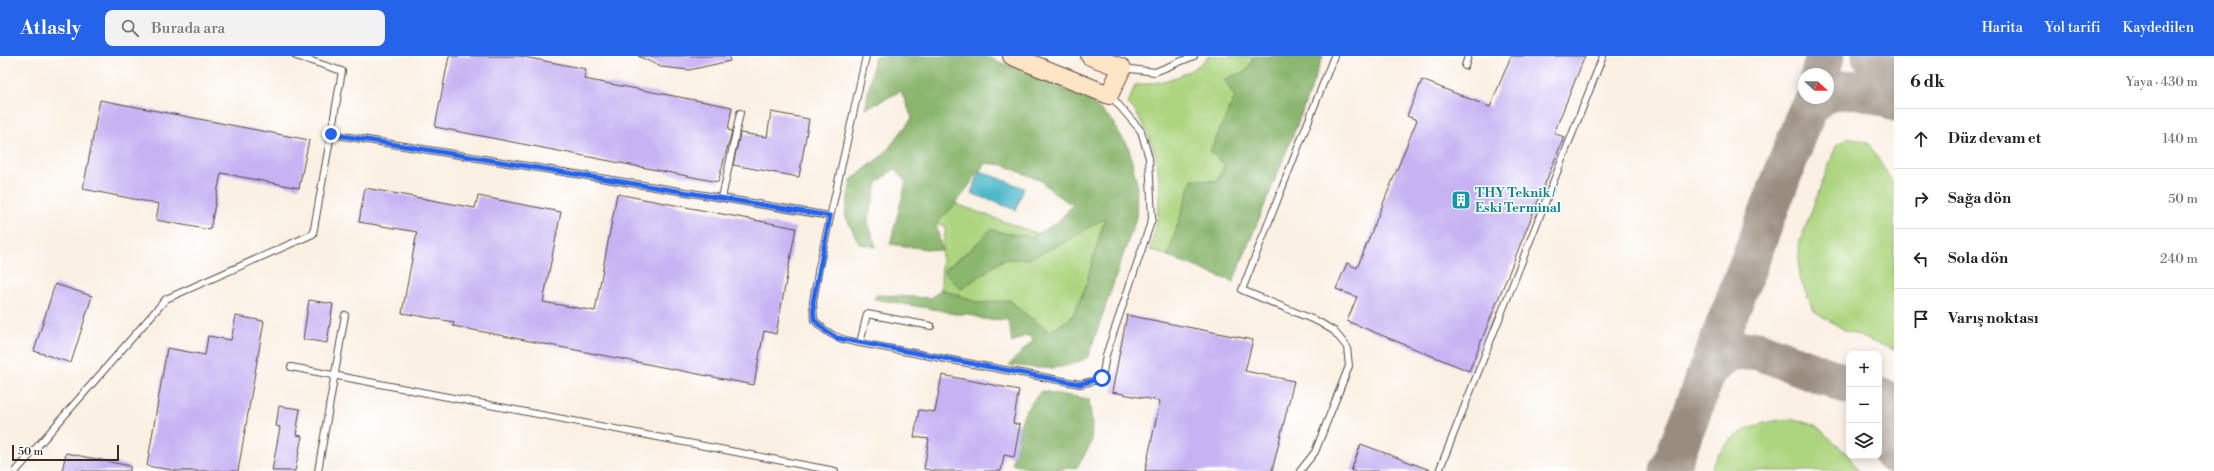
<!DOCTYPE html>
<html lang="tr">
<meta charset="utf-8">
<style>
:root{--surface:#fff;--page:#f2f2f2;--text:#222;--muted:#767676;--line:#e0e0e0;--accent:#2563eb}
body{margin:0;font-family:"Libre Bodoni",serif;background:var(--page);color:var(--text)}
.controls{position:absolute;right:12px;bottom:12px;display:grid;overflow:hidden;border-radius:8px;box-shadow:0 2px 10px #0003}
.controls button{width:36px;height:36px;display:grid;place-items:center;padding:0;border:0;border-bottom:1px solid var(--line);background:var(--surface);color:var(--text);font:20px sans-serif}
.compass{position:absolute;left:1798px;top:12px;width:36px;height:36px;border-radius:50%;background:var(--surface);box-shadow:0 2px 10px #0003;rotate:111deg}
.scale{position:absolute;left:12px;bottom:10px;width:107px;box-sizing:border-box;padding-left:4px;border:2px solid #3b2a1e;border-top:0;font-size:11px;line-height:14px;white-space:nowrap;color:#3b2a1e;-webkit-text-stroke:3px #fff;paint-order:stroke}
.stop{position:absolute;width:12px;height:12px;margin:-9px;border:3px solid #2563eb;border-radius:50%;background:#fff}
.stop.end{background:#2563eb;border-color:#fff;box-shadow:0 1px 4px #0008}
.list{margin:0;padding:0;list-style:none}
h2{display:flex;justify-content:space-between;align-items:center;height:52px;margin:0;padding:0 16px;font-size:17px}
h2 small{font-size:13px;font-weight:400;color:var(--muted)}
.list li{display:grid;grid-template-columns:26px 1fr auto;gap:12px;align-items:center;box-sizing:border-box;height:60px;padding:0 16px;border-top:1px solid var(--line)}
.list b{display:block;font-size:15px;white-space:nowrap}
.list em{font-size:13px;font-style:normal;color:var(--muted)}
.icon{flex:none;width:22px;height:22px;fill:none;stroke:currentColor;stroke-width:2;stroke-linecap:round;stroke-linejoin:round}
.map{position:relative;flex:none;width:1894px;height:415px;overflow:hidden}
header{display:flex;align-items:center;gap:24px;box-sizing:border-box;height:56px;padding:0 20px;background:var(--accent);color:#fff}
header strong{font-size:19px}
nav{display:flex;gap:22px;margin-inline-start:auto;font-size:14px}
.search{width:280px;height:36px;background:var(--page);display:flex;align-items:center;gap:10px;box-sizing:border-box;padding:0 14px;border-radius:8px;color:var(--muted);font-size:15px}
main{display:flex}
aside{flex:1;background:var(--surface)}
.map>svg:first-child{display:block}
</style>
<header>
<strong>Atlasly</strong>
<div class="search"><svg class="icon" aria-label="search" viewBox="0 0 24 24"><circle cx="10" cy="10" r="6"/><path d="M15 15l6 6"/></svg>Burada ara</div>
<nav><a>Harita</a><a>Yol tarifi</a><a>Kaydedilen</a></nav>
</header>
<main>
<div class="map">
<svg width="1894" height="415" viewBox="0 0 1894 415">
<rect width="100%" height="100%" fill="#fff"/>
<filter id="ink" filterUnits="userSpaceOnUse"><feTurbulence type="fractalNoise" baseFrequency=".025" numOctaves="2"/><feDisplacementMap in="SourceGraphic" scale="8" xChannelSelector="R" yChannelSelector="G"/><feConvolveMatrix kernelMatrix="1 2 1 2 8 2 1 2 1" color-interpolation-filters="sRGB"/></filter>
<filter id="wash" filterUnits="userSpaceOnUse"><feTurbulence type="fractalNoise" baseFrequency=".012" numOctaves="4" result="noise"/><feDisplacementMap in="SourceGraphic" scale="16" xChannelSelector="R" yChannelSelector="G"/><feGaussianBlur stdDeviation="0.9" result="paint"/><feColorMatrix in="noise" values="0 0 0 0 0 0 0 0 0 0 0 0 0 0 0 0 0 1.4 0 .05"/><feComposite in="paint" operator="in"/></filter>
<g filter="url(#wash)">
<rect width="100%" height="100%" fill="#faf0e3"/>
<g fill="#add580" stroke="#74804f">
<path d="M1209 0H1254L1210 95 1225 108 1217 125 1192 124 1168 200 1150 194C1162 153 1165 109 1144 71 1139 62 1136 54 1128 48L1135 29C1163 27 1188 21 1209 0Z"/>
<path d="M1848 81 1868 87 1894 128V294L1846 275 1814 255 1799 221V188L1836 90Z"/>
<path d="M956 148 1038 178 1033 181 1003 177 991 174 972 192 943 215 961 233 1004 203 1028 202 1061 187 1105 162 1085 232 1072 261 1050 276 1016 251 1010 244 979 247 941 233 942 195 946 170 936 168Z"/>
<path d="M1794 363 1816 370 1848 399 1858 415H1710C1726 376 1755 365 1794 363Z"/>
</g>
<g fill="#8ab66e" stroke="#627046">
<path d="M875 0H985L1056 29 1090 45 1111 63 1129 93 1137 128 1136 162 1088 301C1060 317 1040 312 1009 309L1034 283 1026 279 1012 287 1009 264 983 263 969 258H954L939 254 874 243 877 239 931 242 941 233 979 247 1010 244 1016 251 1050 276 1072 261 1085 232 1105 162 1061 188 1028 203H1004L961 233 943 215 972 192 991 173 1003 177 1033 181 1059 165 1073 149 1055 138 1041 125 1004 109 985 107 956 148 936 168 942 195 890 188 906 126 894 113 877 127 868 166 876 191 859 188 845 159 851 124 884 98 912 62 901 35 865 53Z"/>
<path d="M1254 0H1323L1292 82 1233 226 1168 200 1192 123 1217 125 1225 109 1210 95 1235 41 1224 23 1247 15Z"/>
<path d="M1041 335 1089 343 1092 368 1091 388 1077 411C1058 415 1028 415 1012 408L1020 369 1026 354Z"/>
</g>
<path fill="#4db8ca" stroke="#447174" d="M980 115 1024 132 1016 154 971 137Z"/>
<g fill="none" stroke-linecap="round" stroke-linejoin="round">
<g stroke="#9a8d80" stroke-width="39">
<path d="M1871 0 1894 36"/>
<path d="M1820 18 1825 0"/>
<path d="M1828 37C1852 30 1872 34 1894 46"/>
<path d="M1709 313 1724 300 1732 296 1757 294 1849 329"/>
<path d="M1879 341 1894 348"/>
<path d="M1879 376 1894 399"/>
<path d="M1669 415 1807 55 1819 42"/>
</g>
</g>
<g id="blocks">
<g fill="#c6b3f3">
<path d="M449 0H519L586 13 584 23 732 51 728 74 732 75 718 126 435 71Z"/>
<path d="M638 0H729L730 5 689 14 661 11Z"/>
<path d="M1511 0H1585L1554 77 1564 81 1469 315 1347 265 1357 241 1336 233 1347 207 1357 212 1417 64 1407 60 1422 24 1490 51Z"/>
<path d="M100 44 309 84 299 132 221 117 210 174 156 164 159 148 83 133Z"/>
<path d="M771 56 809 63 799 121 733 109 740 77 767 81Z"/>
<path d="M365 132 475 152 478 140 561 156 543 246 595 255 617 138 796 172 776 278 764 275 754 329 453 270 454 266 402 257 417 176 359 166Z"/>
<path d="M55 228 92 240 71 307 34 295Z"/>
<path d="M309 244 333 248 327 287 303 283Z"/>
<path d="M1127 259 1253 284 1245 315 1294 325 1272 415H1145L1160 345 1112 336Z"/>
<path d="M236 260 264 265 238 415H178L147 410 167 292 205 299 208 280 231 284Z"/>
<path d="M942 319 1019 334 1013 367 1020 369 1014 401 1004 399 1001 415H936L924 413 929 383 914 381 919 354 935 356Z"/>
<path d="M279 350 300 353 296 379 302 380 295 415H272L280 371 276 370Z"/>
<path d="M1361 388 1430 414 1429 415H1351Z"/>
<path d="M66 397 130 410V415H62Z"/>
</g>
</g>
</g>
<g filter="url(#ink)">
<use href="#blocks" fill-opacity="0" stroke="#58483c" stroke-width="1"/>
<g fill="none" stroke-linecap="round" stroke-linejoin="round">
<defs>
<g id="lane">
<path d="M296 0 342 15 331 78"/>
<path d="M1465 10 1468 0"/>
<path d="M1123 12 1155 16 1194 0"/>
<path d="M722 142 830 160"/>
<path d="M931 270 867 258 860 287 1080 328 1102 323 1106 299 1152 163 1149 102 1141 75 1111 40"/>
<path d="M860 287C838 283 830 280 814 264L813 246 819 211 866 0"/>
<path d="M291 311 835 415"/>
<path d="M16 415 166 243 313 178 331 78 722 142 740 57"/>
<path d="M318 415 345 259"/>
<path d="M1300 415 1315 396 1349 310 1347 291 1334 275 1319 266 1242 234 1334 0"/>
<path d="M1439 415 1603 0"/>
</g>
<path id="secondary" d="M1012 0 1109 39 1122 12 1090 0"/>
</defs>
<use href="#lane" stroke="#58483c" stroke-width="8"/>
<use href="#secondary" stroke="#58483c" stroke-width="20"/>
<use href="#lane" stroke="#fff" stroke-width="6"/>
<use href="#secondary" stroke="#fee5c5" stroke-width="18"/>
</g>
</g>
<g fill="none" stroke-linecap="round" stroke-linejoin="round" filter="url(#ink)">
<path stroke="#2563eb" stroke-width="5" d="M331 78 830 160 813 246 814 264 826 275 837 282 1080 328 1102 322"/>
</g>
<defs>
<symbol id="building-square" viewBox="-11 -11 22 22"><rect x="-9" y="-9" width="18" height="18" rx="4" fill="#0f9aa8" stroke="#fff"/><path d="M-4-6H4V6H1V3H-1V6H-4ZM-2.5-4.3h1.7v1.8h-1.7ZM.8-4.3h1.7v1.8H.8ZM-2.5-1h1.7V.8h-1.7ZM.8-1h1.7V.8H.8Z" fill="#fff"/></symbol>
</defs>
<g fill-rule="evenodd">
<use href="#building-square" x="1450" y="133" width="22" height="22"/>
</g>
<g text-anchor="middle" dominant-baseline="central" stroke-width="3" stroke-linejoin="round" paint-order="stroke">
<g font-size="13" font-weight="bold" fill="#0d838f" stroke="#fff" text-anchor="start">
<text x="1475" y="137">THY Teknik /<tspan x="1475" dy="15">Eski Terminal</tspan></text>
</g>
</g>
</svg>
<div class="controls">
<button>+</button>
<button>−</button>
<button><svg class="icon" aria-label="layers" viewBox="0 0 24 24"><path d="M12 4l9 5-9 5-9-5zM3 14l9 5 9-5"/></svg></button>
</div>
<svg class="compass" viewBox="-18 -18 36 36"><path d="M0-13l5 13h-10z" fill="#e53935"/><path d="M0 13l5-13h-10z" fill="#767676"/></svg>
<div class="scale">50 m</div>
<div class="stop" style="left:1102px;top:322px"></div>
<div class="stop end" style="left:331px;top:78px"></div>
</div>
<aside>
<h2>6 dk<small>Yaya · 430 m</small></h2>
<ul class="list">
<li><svg class="icon" aria-label="ahead" viewBox="0 0 24 24"><path d="M12 20V5M6 11l6-6 6 6"/></svg><div><b>Düz devam et</b></div><em>140 m</em></li>
<li><svg class="icon" aria-label="right" viewBox="0 0 24 24"><path d="M7 20v-9h11M14 6l5 5-5 5"/></svg><div><b>Sağa dön</b></div><em>50 m</em></li>
<li><svg class="icon" aria-label="left" viewBox="0 0 24 24"><path d="M17 20v-9H6M10 6l-5 5 5 5"/></svg><div><b>Sola dön</b></div><em>240 m</em></li>
<li><svg class="icon" aria-label="arrive" viewBox="0 0 24 24"><path d="M6 21V4h12l-3 4 3 4H6"/></svg><div><b>Varış noktası</b></div></li>
</ul>
</aside>
</main>
